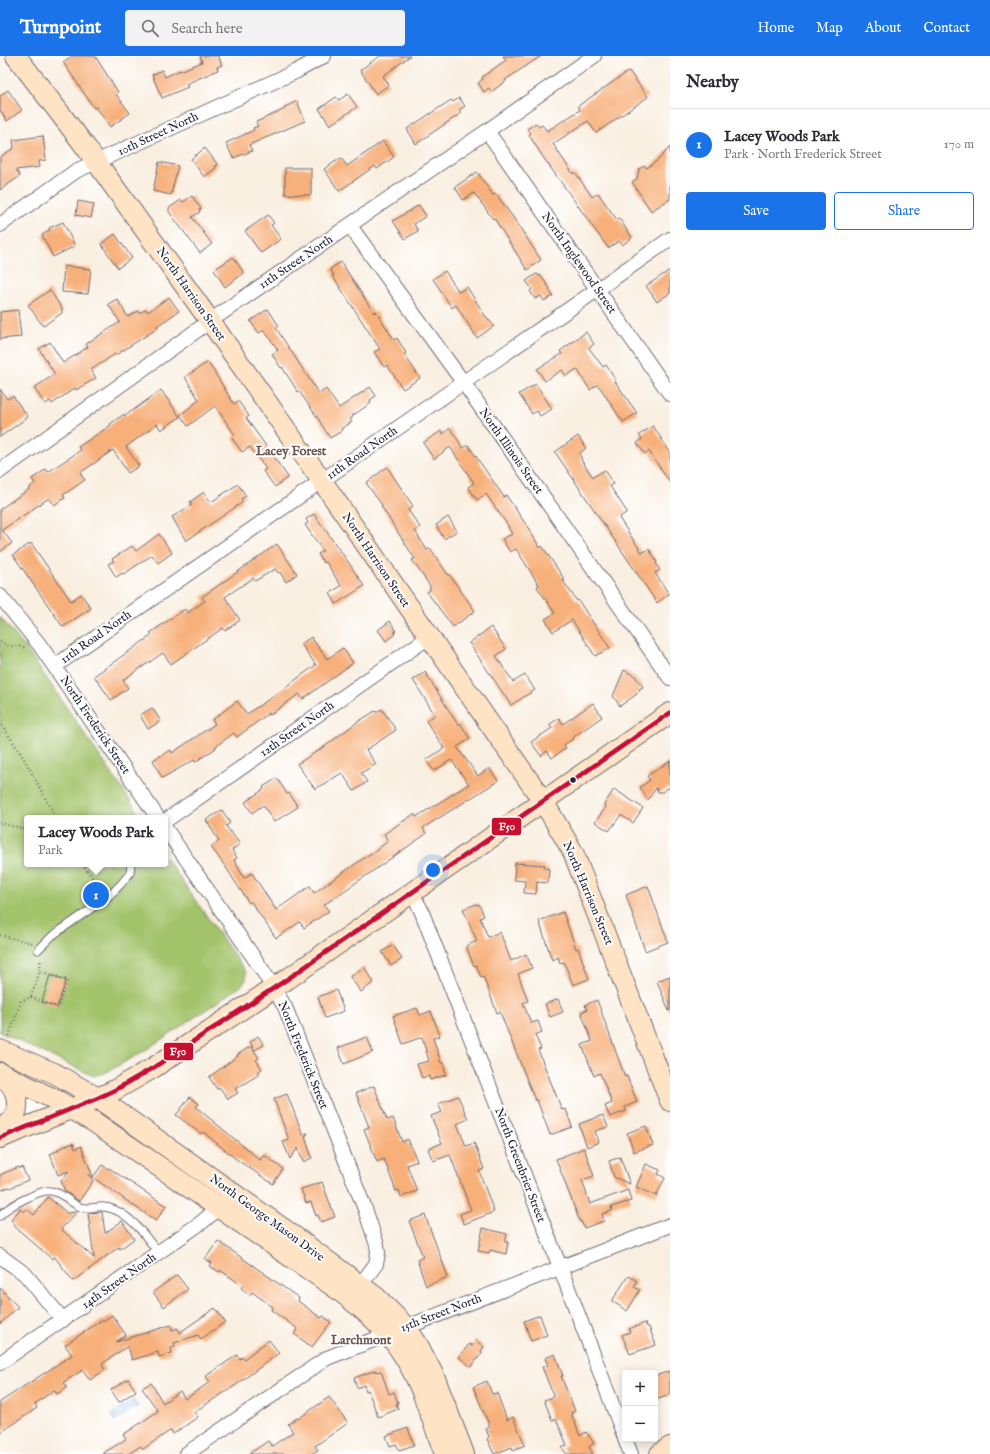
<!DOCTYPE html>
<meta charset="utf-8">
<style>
:root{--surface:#fff;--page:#f2f2f3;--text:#2b2b33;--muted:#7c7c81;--line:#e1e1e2;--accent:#1a73e8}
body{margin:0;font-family:"IM FELL English",serif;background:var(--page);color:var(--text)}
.controls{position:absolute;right:12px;bottom:12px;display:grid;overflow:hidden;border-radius:4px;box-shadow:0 2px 10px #0003}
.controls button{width:36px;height:36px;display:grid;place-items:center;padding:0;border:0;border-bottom:1px solid var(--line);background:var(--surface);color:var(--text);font:20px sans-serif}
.you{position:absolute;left:433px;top:814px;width:14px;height:14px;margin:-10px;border:3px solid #fff;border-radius:50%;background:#1a73e8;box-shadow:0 0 0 6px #1a73e833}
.badge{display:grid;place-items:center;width:26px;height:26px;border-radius:50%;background:var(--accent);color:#fff;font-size:13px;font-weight:700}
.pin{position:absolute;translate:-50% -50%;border:2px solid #fff;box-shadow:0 1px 4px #0006}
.popup{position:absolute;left:24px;top:759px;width:144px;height:52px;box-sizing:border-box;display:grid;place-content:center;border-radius:4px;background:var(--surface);filter:drop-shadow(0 1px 3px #0005);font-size:13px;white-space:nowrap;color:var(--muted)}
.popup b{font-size:15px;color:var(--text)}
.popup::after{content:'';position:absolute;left:50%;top:100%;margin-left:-8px;border:8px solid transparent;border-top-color:var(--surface)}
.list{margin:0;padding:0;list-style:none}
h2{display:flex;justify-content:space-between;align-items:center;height:52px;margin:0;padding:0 16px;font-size:17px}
h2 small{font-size:13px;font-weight:400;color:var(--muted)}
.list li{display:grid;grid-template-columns:26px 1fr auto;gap:12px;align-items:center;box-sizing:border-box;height:72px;padding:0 16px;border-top:1px solid var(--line)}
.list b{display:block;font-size:15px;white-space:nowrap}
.list p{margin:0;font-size:13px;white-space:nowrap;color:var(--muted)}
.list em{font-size:13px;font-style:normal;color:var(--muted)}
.actions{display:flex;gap:8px;padding:12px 16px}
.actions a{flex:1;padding:9px 0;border:1px solid var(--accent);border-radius:4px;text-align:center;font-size:14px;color:var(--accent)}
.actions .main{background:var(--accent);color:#fff}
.icon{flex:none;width:22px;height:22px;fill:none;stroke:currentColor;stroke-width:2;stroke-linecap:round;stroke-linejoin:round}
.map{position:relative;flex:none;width:670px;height:1398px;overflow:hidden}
header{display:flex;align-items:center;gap:24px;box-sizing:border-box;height:56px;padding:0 20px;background:var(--accent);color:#fff}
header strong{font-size:19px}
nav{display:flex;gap:22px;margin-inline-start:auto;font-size:14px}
.search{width:280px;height:36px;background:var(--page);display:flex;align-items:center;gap:10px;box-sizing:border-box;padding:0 14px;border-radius:4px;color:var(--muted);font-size:15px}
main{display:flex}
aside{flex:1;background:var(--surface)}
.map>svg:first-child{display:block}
</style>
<header>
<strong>Turnpoint</strong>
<div class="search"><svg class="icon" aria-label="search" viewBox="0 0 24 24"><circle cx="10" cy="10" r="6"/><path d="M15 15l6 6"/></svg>Search here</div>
<nav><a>Home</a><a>Map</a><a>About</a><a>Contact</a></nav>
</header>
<main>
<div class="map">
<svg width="670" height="1398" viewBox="0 0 670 1398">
<rect width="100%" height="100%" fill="#fff"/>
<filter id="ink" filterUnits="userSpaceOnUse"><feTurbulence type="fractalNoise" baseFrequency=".025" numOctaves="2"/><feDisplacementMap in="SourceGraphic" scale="8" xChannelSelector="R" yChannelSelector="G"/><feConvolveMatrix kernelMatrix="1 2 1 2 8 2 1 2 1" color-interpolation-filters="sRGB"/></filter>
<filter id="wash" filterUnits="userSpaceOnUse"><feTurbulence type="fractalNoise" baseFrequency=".012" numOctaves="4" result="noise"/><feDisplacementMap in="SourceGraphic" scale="16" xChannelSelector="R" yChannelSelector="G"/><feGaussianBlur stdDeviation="0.9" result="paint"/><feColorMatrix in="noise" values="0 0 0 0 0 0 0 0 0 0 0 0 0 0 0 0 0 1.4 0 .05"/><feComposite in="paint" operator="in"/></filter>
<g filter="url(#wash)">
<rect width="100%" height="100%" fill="#f9efe1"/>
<path fill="#a3c36b" stroke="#627253" d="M0 561 25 591 136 753 138 762H27V808H165V801L246 916V924L240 931 141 997 105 1017 93 1020 0 976Z"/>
<path fill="#6fb6e6" stroke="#486c90" d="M133 1344 138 1350 116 1365 111 1359Z"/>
<g id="blocks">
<g fill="#f7b07a">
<path d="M72 0H95L118 36 116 38 130 57 110 71 96 51 94 52 63 6Z"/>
<path d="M200 0H218L222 9 217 11 218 14 186 28 188 31 162 42 152 19 162 14 165 21 180 14V15L202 6Z"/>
<path d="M380 0H410L383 20 389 29 376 38 360 14Z"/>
<path d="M503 0H541L505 24 506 25 491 36 489 32 484 36 478 27 483 23 482 21 506 4Z"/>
<path d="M629 15 648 41 596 77 588 65 553 88 573 118 575 116 592 141 598 137 617 164 619 162 632 182 622 189 619 185 608 192 543 101 529 79 531 77 527 73 536 67 539 71 542 69 547 75 580 54 578 50Z"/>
<path d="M8 34 22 54 7 65 0 54V40Z"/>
<path d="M348 38 357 51 330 69 319 53 336 41 339 44Z"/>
<path d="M459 42 465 50 459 54 461 57 416 88 407 73 451 44 453 46Z"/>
<path d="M297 45 305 65 249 89 252 95 233 102 226 87 254 74 253 72 258 70 256 66 285 53V51Z"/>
<path d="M43 80 46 104 39 105 40 111 16 114 20 120 0 134V101L14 92 13 84Z"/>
<path d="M383 85 394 101 377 113 375 110 339 135 324 113 341 102 347 110Z"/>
<path d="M670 91V143L651 155 632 126 637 123 639 113 644 110 647 112 659 103Z"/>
<path d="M205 92 218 109 215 110 216 112 204 121 191 103Z"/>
<path d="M159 106 178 110 171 139 153 135Z"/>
<path d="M285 112H311V139L285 138Z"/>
<path d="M477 116 493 139 496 138 515 164 541 204 527 214 494 162 493 163 474 137 463 144 455 131Z"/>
<path d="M192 140 201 153 199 154 200 156 192 161 212 188 200 197 169 156V152L181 144 183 146Z"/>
<path d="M78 145 94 148 91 162 76 159Z"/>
<path d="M419 149 426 160 414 168 418 175 405 183 393 165Z"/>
<path d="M268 159 274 167 271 169 281 183 261 197 245 175Z"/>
<path d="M63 166 75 190 53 201 42 179 50 174 49 172Z"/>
<path d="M115 178 132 202 118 212 101 188Z"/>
<path d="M233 201 244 217 225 231 214 214Z"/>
<path d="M341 206 374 257 376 255 394 284 397 282 406 297 404 298 420 322 403 333 387 309 384 311 374 296 380 293 332 219H334L330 213Z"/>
<path d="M64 210 91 213 88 238 62 236Z"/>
<path d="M670 214V237L657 246 646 230Z"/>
<path d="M445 215 459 236 467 231 484 258 494 270 477 282 456 249 452 252 433 223Z"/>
<path d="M536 218 541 220 550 233 549 234 553 240 544 245 541 240 535 243 530 235 532 233 526 225Z"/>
<path d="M50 234 62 253V257L43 270 28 249Z"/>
<path d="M169 241 179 255 157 270 158 272 116 299 115 298 91 314 96 322 76 334 75 332 52 348 50 345 45 348 34 332 55 318 39 293 50 286 63 307 88 291 86 288 120 266 108 248 117 243 128 261 138 255 140 257 146 253 148 256Z"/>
<path d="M268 253 279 270 276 272 319 338 326 333 339 352 370 331 376 340 370 344 371 347 352 360 353 361 350 363 352 366 341 373 342 375 330 382 317 361 299 335 298 336 282 311 281 312 272 298 278 294 264 274 259 277 250 265Z"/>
<path d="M18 254 21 281 0 283V256Z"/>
<path d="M586 276 594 288 589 292 603 311 606 309 615 323 614 324 637 357 623 366 601 333 597 329 590 334 577 313 566 320 562 314 545 325 537 313 562 298 560 295Z"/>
<path d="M208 306 234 348 238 345 249 360 246 362 288 421 275 431 263 415 266 413 250 391 242 396 232 382 235 379 215 350 188 370 180 359 199 344 185 321Z"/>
<path d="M536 328 552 353 540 360 537 355 532 358 519 338Z"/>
<path d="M0 333 7 343 13 340 28 361 0 381Z"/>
<path d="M161 334 180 361 161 374 157 368 154 370 126 391 139 410 128 417 113 394 80 417 85 424 63 439 65 442 54 449 49 442 2 474 12 487 0 496V453L31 432 30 431 35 427 32 423 46 413 48 416 81 394 78 391 111 369 110 368 124 358 125 360Z"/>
<path d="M653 370 670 396V427L649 395 645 398 637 387 642 383 639 379Z"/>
<path d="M450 372 463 392 468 389 504 441 506 439 527 470 540 492 542 490 565 524 563 525 577 545 578 544 610 592 595 600 572 564 553 576 545 563 555 557 537 531 539 529 516 493 510 496 502 483 512 478 508 471H509L486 438 477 444 468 431 474 427 450 391 434 403 423 387 441 375 443 378Z"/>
<path d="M578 380 586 392 579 398 582 403 581 404 593 421 605 414 614 428 610 430 627 456 619 462 642 497 649 493 657 506 656 507 660 514 655 517 669 538 657 547 555 396Z"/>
<path d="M387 411 413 450 408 454 420 471 415 475 427 494 430 492 448 519 449 518 475 555 453 571 427 536 430 534V530L412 504 415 503 381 450 382 449 366 427Z"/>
<path d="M238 428 246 440 241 443 243 446 186 485 172 461 192 449 190 446 204 436 211 446Z"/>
<path d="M314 458 351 510 364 530 336 548 330 537 341 530 326 506 324 507 318 498 323 495 305 469 308 467 306 463Z"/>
<path d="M448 461 457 475 444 483 436 469Z"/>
<path d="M159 478 172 497 158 507 152 499 124 518 123 517 116 521 108 508 114 505 112 503 132 490 136 495Z"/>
<path d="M31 487 71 545 81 538 91 552 63 571 13 499Z"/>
<path d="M277 488 297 518 286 526 280 516 278 517 275 513 255 525 253 522 225 541 240 564 225 575 223 572 171 608 163 597 123 624 128 632 111 644 94 620 152 579 150 577 185 553 187 557 205 545 202 541Z"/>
<path d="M390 565 396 575 394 577 395 578 386 585 378 574Z"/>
<path d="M491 571 506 593 496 600 513 626 525 619 535 634 511 649 469 587Z"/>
<path d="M311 581 327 603 343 592 353 607 303 643 299 638 270 659 269 657 237 681 234 677 215 691 216 692 195 706 194 704 162 722 153 704 171 694 172 697 215 668 212 664 237 645 247 658 291 628V627L316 609 301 588Z"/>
<path d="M624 614 635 620 643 631 639 633 640 635 636 637 637 638 620 650 613 640Z"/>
<path d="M425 616 458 669 460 667 470 683 457 691 478 720 489 712 498 725 423 772 426 778 324 849 329 855 304 872 300 866 276 882 251 846 249 847 225 810 211 791 219 785 206 764 222 754 230 767 226 770 240 788 232 794 237 802 234 804 244 822 252 817 276 854 310 830 314 837 371 797 372 798 388 785 384 778 414 758 416 761 469 728 451 704 434 715 426 704 444 692 426 665 435 659 413 624Z"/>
<path d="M593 647 602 661 572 682 573 683 564 689 566 692 552 702 547 695 541 700 531 686 552 672 549 669 559 662 563 668Z"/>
<path d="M152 652 161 665 148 673 140 659Z"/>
<path d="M382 653 396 674 366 694 376 708 361 717 367 726 354 735 342 717 315 733 297 708 324 691 356 667 375 655 376 656Z"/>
<path d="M670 705V731L662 736H658L656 732 648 744 640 731 650 724 647 720Z"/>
<path d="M277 722 287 738 289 737 298 751 274 766 263 749 252 757 245 746 264 733 263 731Z"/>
<path d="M614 733 643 752 633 767 621 759 609 775 595 766 606 751 604 749Z"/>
<path d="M515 807 545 809 544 812 549 813 548 827 537 826 536 838 524 837 525 825 514 824Z"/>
<path d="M648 830 668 886 645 895 626 839Z"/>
<path d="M476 848V849L479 848 484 860 480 862 488 881 500 876 511 905 526 898 532 912 518 918 528 945 523 947 531 967 538 965 542 976 535 979 541 993 538 994 562 1054 566 1053 572 1071 550 1079 537 1044H535L500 956 497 957 483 920 481 921 476 909 474 910 466 890 477 885 463 853Z"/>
<path d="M563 856 576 893 578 892 589 923 573 929 564 906 560 907 558 901 552 904 539 865Z"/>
<path d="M393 889 402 903 391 910 382 896Z"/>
<path d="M364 911 374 926 361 936 350 921Z"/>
<path d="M50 919 66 924 57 951 42 946Z"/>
<path d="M670 920V955H669L657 925Z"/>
<path d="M336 934 344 955 325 962 318 941Z"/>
<path d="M558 943 563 956 550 961 545 948Z"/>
<path d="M597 944 625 1021 627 1020 637 1046 625 1051 626 1055 610 1061 605 1050 612 1047 600 1017 594 1020 582 989 592 985 581 956 587 954 585 949Z"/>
<path d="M417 952 420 959 431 955 440 980 433 982 441 1007H443L446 1019 430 1024 429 1020 422 1022 417 1008 429 1005 422 981 403 988 393 960Z"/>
<path d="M258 980 264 989 255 994 250 986Z"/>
<path d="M367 981 373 996 344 1008 338 992Z"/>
<path d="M251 990 259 1002 256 1004 262 1013 258 1016 260 1018 235 1033 238 1037 228 1043 220 1032 217 1033 209 1021 238 1000 237 999Z"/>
<path d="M374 1030 387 1064 393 1062 402 1086 408 1083 417 1105 407 1109 417 1135 401 1141 399 1134 396 1135 384 1103 377 1106 364 1073 369 1071 356 1037Z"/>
<path d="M287 1038 303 1079 308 1077 305 1081 312 1102 303 1106 298 1092 290 1103 283 1086 289 1084 274 1043Z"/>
<path d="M458 1040 468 1063 457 1068 466 1090 474 1087 484 1113 479 1115 494 1156 464 1168 460 1158 471 1154 450 1099 433 1105 428 1093 442 1087 431 1060 442 1056 438 1048Z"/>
<path d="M190 1041 199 1048 196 1051 260 1104 264 1099 283 1113 273 1128 236 1103 203 1076 201 1078 176 1059Z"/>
<path d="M603 1059 608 1071 595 1075 599 1086 587 1091 579 1068Z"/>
<path d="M646 1070 653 1089 634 1096 627 1077Z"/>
<path d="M73 1087 75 1093 81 1090 93 1121 102 1109 108 1113 109 1112 166 1150 156 1165 88 1118 93 1125 79 1145 65 1135 61 1125 69 1115 58 1119 50 1098 59 1094 58 1093Z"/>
<path d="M584 1092 594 1120 582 1124 590 1148 628 1134 631 1145 611 1151 612 1155 602 1158 604 1165 584 1172 581 1165 580 1166 556 1103Z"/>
<path d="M620 1101 630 1128 614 1121 609 1105Z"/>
<path d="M646 1108 660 1114 658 1118 665 1122 656 1140 636 1131Z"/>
<path d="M19 1111V1112L22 1111 28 1124 10 1132 9 1131 0 1135V1119Z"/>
<path d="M322 1126 335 1161 321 1166 318 1159 316 1160 311 1146 306 1147 301 1133Z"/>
<path d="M48 1141 67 1157 77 1156 61 1173 94 1202 88 1157 102 1156 105 1177 122 1165 134 1183 120 1193 119 1191 104 1202 73 1225 54 1200 52 1203 13 1169 15 1168 11 1164 20 1153 24 1156 27 1153 34 1159Z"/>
<path d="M425 1159 448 1221 426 1230 417 1204 423 1201 409 1165Z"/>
<path d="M483 1172 507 1178 505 1186H508L506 1198 490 1194 489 1197 478 1195Z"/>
<path d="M218 1185 299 1242 298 1245 321 1262 323 1260 331 1266 312 1291 294 1278 298 1273 271 1254 273 1251 252 1236 250 1239 241 1232 243 1230 220 1214 219 1216 210 1210 212 1207 205 1203Z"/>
<path d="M177 1219 188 1233 164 1251 153 1236Z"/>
<path d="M628 1220 637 1225 634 1231 640 1234 627 1255 612 1245Z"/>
<path d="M0 1232 18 1251 0 1268Z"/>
<path d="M215 1252 225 1266 201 1283 198 1279 174 1287 175 1290 171 1292 172 1297 159 1301 158 1296 132 1304 128 1290 102 1308 105 1314 90 1324 83 1314 64 1326 67 1332 57 1338 54 1334 35 1348 37 1352 0 1377V1346L72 1299 65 1289 102 1264 103 1265 112 1259 126 1279 116 1286 171 1269 172 1274 178 1272 179 1277Z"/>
<path d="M540 1259 547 1279 531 1285 524 1265Z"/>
<path d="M645 1267 647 1271H649L656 1289 630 1298 622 1279 630 1276 629 1273Z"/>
<path d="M269 1284 279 1297 236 1329 194 1356 198 1361 173 1378 171 1374 143 1393 141 1390 128 1398H102L126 1383 123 1379 158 1355 142 1332 151 1327 163 1347 180 1335 185 1343 210 1326 206 1320 237 1299 240 1303 242 1301 244 1303Z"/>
<path d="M476 1284 484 1291 481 1295 482 1297 471 1311 459 1301 469 1288 472 1290Z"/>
<path d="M555 1298 563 1320H561L575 1355 571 1357 580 1380 586 1376 594 1387 589 1391 593 1398H567L562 1392 567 1389 556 1363 552 1364 544 1344 554 1341 542 1311 548 1310 545 1302Z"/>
<path d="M376 1314V1316L381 1315 389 1338 394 1336 398 1347 396 1348 398 1353 378 1361 368 1334 366 1335 364 1329 357 1332 354 1322Z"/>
<path d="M670 1315V1339L655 1344V1320Z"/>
<path d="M128 1323 136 1335 119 1346 111 1334Z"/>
<path d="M487 1325 492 1338 497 1337 507 1364 513 1361 525 1389 513 1394 512 1391 494 1398 487 1383 489 1381 486 1373 490 1371 473 1331Z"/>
<path d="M329 1341 348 1367 315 1390 318 1394 311 1398H249L268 1385 272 1390 293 1376 288 1368 297 1362 298 1363Z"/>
<path d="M408 1372 414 1389 399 1394 396 1388 390 1390 386 1380Z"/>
</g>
</g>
</g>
<g filter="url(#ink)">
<use href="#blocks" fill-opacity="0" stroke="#6d6a75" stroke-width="1"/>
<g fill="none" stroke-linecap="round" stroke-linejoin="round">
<defs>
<g id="lane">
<path d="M38 894 52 880 108 841 121 828 130 817 131 808"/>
<path d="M0 1160C6 1151 41 1133 51 1135 62 1136 70 1147 80 1151 88 1154 96 1150 104 1151 127 1153 146 1180 158 1197"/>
</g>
<g id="street">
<path d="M487 75 670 338"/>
<path d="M0 169 76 115 297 15 324 0"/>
<path d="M350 170 463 326 670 622"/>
<path d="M0 415 210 265 487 75 594 0"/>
<path d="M0 540 39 588 158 762"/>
<path d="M55 610 670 183"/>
<path d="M165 765 429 581"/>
<path d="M165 772 263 915 285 951 365 1153 377 1189 378 1197 376 1208 355 1236"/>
<path d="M412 837 421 854 560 1211 625 1382"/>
<path d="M0 1200 25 1218 63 1264"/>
<path d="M0 1307 202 1166 226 1146"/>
<path d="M625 1383 631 1398"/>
<path d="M186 1398 327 1302 670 1169"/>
</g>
<g id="secondary">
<path d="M16 0 85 90 210 265 322 425 543 745 573 796 670 1045"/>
<path d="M0 994 54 1017 98 1042 302 1186 376 1241 406 1271 418 1289 434 1320 464 1398"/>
<path d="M0 1017 58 1045 94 1066 340 1235C363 1253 386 1272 402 1297 422 1327 432 1365 445 1398"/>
<path d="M0 1020C3 1022 8 1025 10 1028 18 1037 20 1055 12 1064 9 1068 4 1072 0 1075"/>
<path d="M0 1082 98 1042 115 1034 153 1012 289 922 670 657"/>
<path d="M660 1398 670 1391"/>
</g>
</defs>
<use href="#lane" stroke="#6d6a75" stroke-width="9"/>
<use href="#street" stroke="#6d6a75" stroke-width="16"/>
<use href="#secondary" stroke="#6d6a75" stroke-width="22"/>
<g stroke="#6d6a75" stroke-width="2.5" stroke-dasharray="1 3" stroke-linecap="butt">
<path d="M0 586 10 590 25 591"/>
<path d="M0 666 26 706 56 762"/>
<path d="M0 767 27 774"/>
<path d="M82 808 102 834"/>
<path d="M0 879 32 887"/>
<path d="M31 941 58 952 67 924 39 915"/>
<path d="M9 980 21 945 31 941C35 929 42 915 40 902"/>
</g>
<use href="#lane" stroke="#fff" stroke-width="7"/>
<use href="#street" stroke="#fff" stroke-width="14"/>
<use href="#secondary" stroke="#fee4c5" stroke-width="20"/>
<defs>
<path id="bus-1" d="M0 1082 98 1042 115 1034 153 1012 289 922 670 657"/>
</defs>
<use href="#bus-1" stroke="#fff" stroke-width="8"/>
<use href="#bus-1" stroke="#c8102e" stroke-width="5"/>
</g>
</g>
<circle fill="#22223b" stroke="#fff" stroke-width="1.5" cx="573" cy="724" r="3.5"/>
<g text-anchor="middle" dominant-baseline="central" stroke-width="4" stroke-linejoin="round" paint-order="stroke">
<g font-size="12" fill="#22223b" stroke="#fff">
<text transform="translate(158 78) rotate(-25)">10th Street North</text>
<text transform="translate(296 206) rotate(-34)">11th Street North</text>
<text transform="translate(579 207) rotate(55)">North Inglewood Street</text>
<text transform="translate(191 238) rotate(55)">North Harrison Street</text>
<text transform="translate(511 395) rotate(55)">North Illinois Street</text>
<text transform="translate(362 397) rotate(-35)">11th Road North</text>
<text transform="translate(376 504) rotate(56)">North Harrison Street</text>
<text transform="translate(96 581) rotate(-35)">11th Road North</text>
<text transform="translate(95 669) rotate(56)">North Frederick Street</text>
<text transform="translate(297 673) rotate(-35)">12th Street North</text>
<text transform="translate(588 837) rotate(67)">North Harrison Street</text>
<text transform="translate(303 999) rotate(68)">North Frederick Street</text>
<text transform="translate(520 1109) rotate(69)">North Greenbrier Street</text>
<text transform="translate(267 1162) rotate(36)">North George Mason Drive</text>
<text transform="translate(119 1225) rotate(-35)">14th Street North</text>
<text transform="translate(441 1257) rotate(-21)">15th Street North</text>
</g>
<g font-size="13" font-weight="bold" fill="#6d5451" stroke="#fff">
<text x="291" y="395">Lacey Forest</text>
<text x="361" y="1284">Larchmont</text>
</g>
</g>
<g stroke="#fff" stroke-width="1.5">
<rect x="491" y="761" width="31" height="19" rx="4" fill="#c8102e"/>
<rect x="163" y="986" width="31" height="19" rx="4" fill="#c8102e"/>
</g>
<g font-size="11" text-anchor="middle" font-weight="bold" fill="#fff">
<text x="507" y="774">F50</text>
<text x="178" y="999">F50</text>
</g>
</svg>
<div class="controls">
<button>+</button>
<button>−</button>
</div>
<div class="you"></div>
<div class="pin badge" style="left:96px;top:839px">1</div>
<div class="popup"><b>Lacey Woods Park</b>Park</div>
</div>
<aside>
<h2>Nearby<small></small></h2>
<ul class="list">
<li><span class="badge">1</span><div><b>Lacey Woods Park</b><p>Park · North Frederick Street</p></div><em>170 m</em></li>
</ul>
<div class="actions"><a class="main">Save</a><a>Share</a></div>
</aside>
</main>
